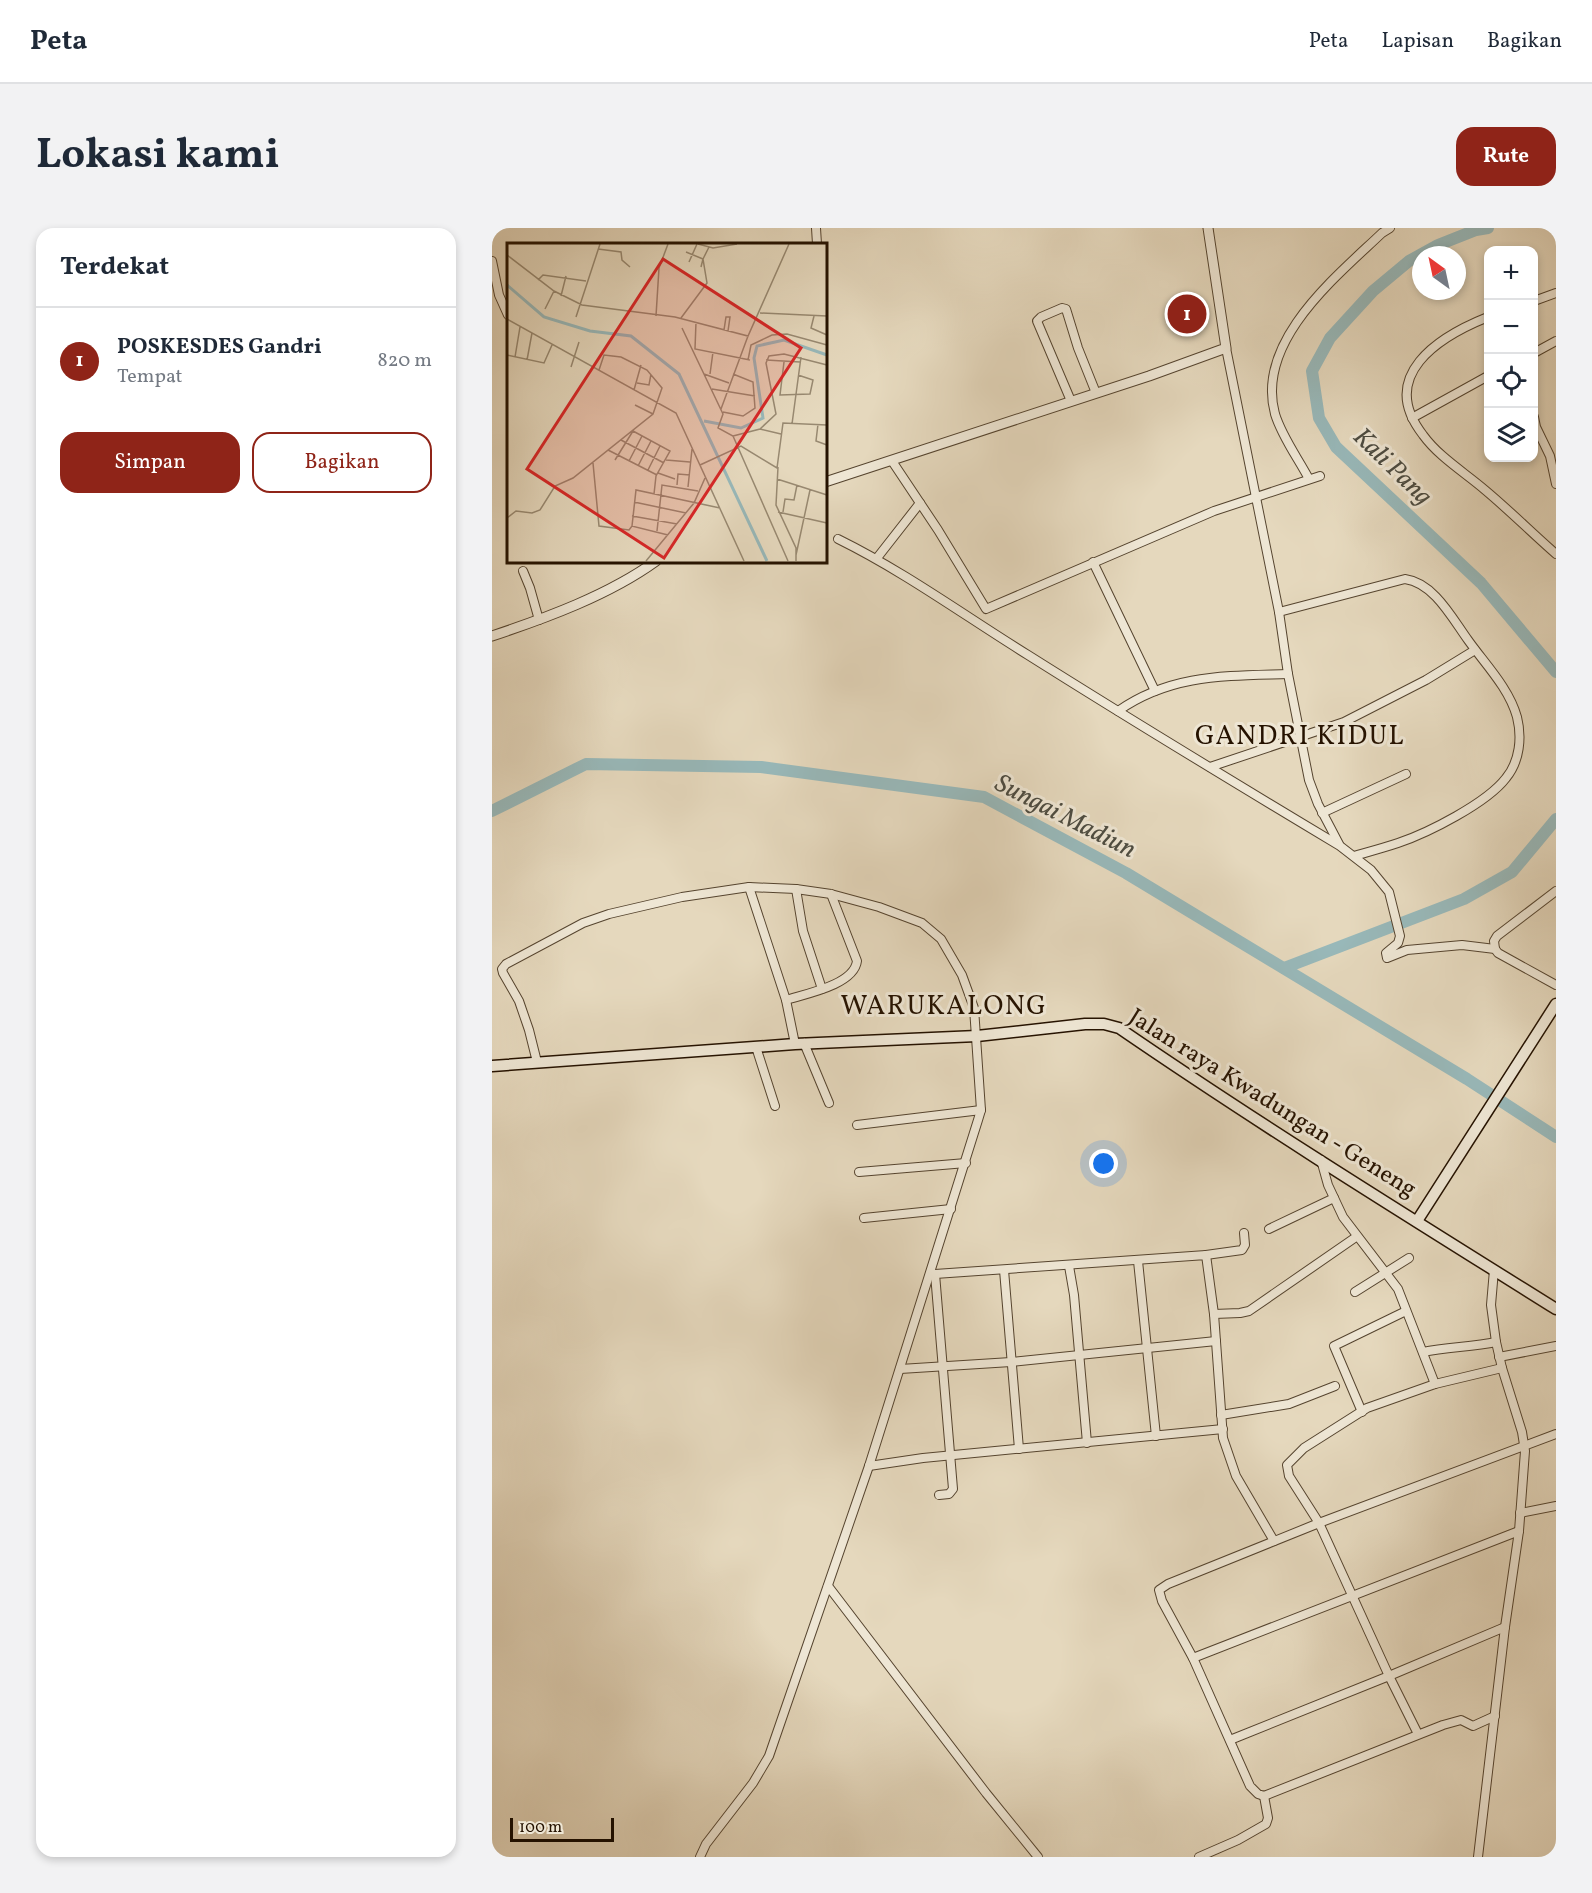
<!DOCTYPE html>
<html lang="id">
<meta charset="utf-8">
<style>
:root{--surface:#fff;--page:#f2f2f3;--text:#1f2937;--muted:#747a83;--line:#e0e1e3;--accent:#8f2418}
body{margin:0;font-family:Vollkorn,serif;background:var(--page);color:var(--text)}
.controls{position:absolute;right:18px;top:18px;display:grid;overflow:hidden;border-radius:12px;box-shadow:0 3px 9px #0003}
.controls button{width:54px;height:54px;display:grid;place-items:center;padding:0;border:0;border-bottom:2px solid var(--line);background:var(--surface);color:var(--text);font:30px sans-serif}
.compass{position:absolute;left:920px;top:18px;width:54px;height:54px;border-radius:50%;background:var(--surface);box-shadow:0 3px 9px #0003;rotate:327deg}
.scale{position:absolute;left:18px;bottom:15px;width:104px;box-sizing:border-box;padding-left:6px;border:3px solid #251200;border-top:0;font-size:16px;line-height:21px;white-space:nowrap;color:#251200;-webkit-text-stroke:4px #eee6d4;paint-order:stroke}
.you{position:absolute;left:612px;top:936px;width:21px;height:21px;margin:-15px;border:4px solid #fff;border-radius:50%;background:#1a73e8;box-shadow:0 0 0 9px #1a73e833}
.badge{display:grid;place-items:center;width:39px;height:39px;border-radius:50%;background:var(--accent);color:#fff;font-size:20px;font-weight:700}
.pin{position:absolute;translate:-50% -50%;border:3px solid #fff;box-shadow:0 2px 6px #0006}
.list{margin:0;padding:0;list-style:none}
h2{display:flex;justify-content:space-between;align-items:center;height:78px;margin:0;padding:0 24px;font-size:26px}
h2 small{font-size:20px;font-weight:400;color:var(--muted)}
.list li{display:grid;grid-template-columns:39px 1fr auto;gap:18px;align-items:center;box-sizing:border-box;height:108px;padding:0 24px;border-top:2px solid var(--line)}
.list b{display:block;font-size:22px;white-space:nowrap}
.list p{margin:0;font-size:20px;white-space:nowrap;color:var(--muted)}
.list em{font-size:20px;font-style:normal;color:var(--muted)}
.actions{display:flex;gap:12px;padding:18px 24px}
.actions a{flex:1;padding:14px 0;border:2px solid var(--accent);border-radius:18px;text-align:center;font-size:21px;color:var(--accent)}
.actions .main{background:var(--accent);color:#fff}
.icon{flex:none;width:33px;height:33px;fill:none;stroke:currentColor;stroke-width:2;stroke-linecap:round;stroke-linejoin:round}
.map{position:relative;flex:none;width:1064px;height:1629px;overflow:hidden;border-radius:18px}
header{display:flex;align-items:center;gap:36px;box-sizing:border-box;height:84px;padding:0 30px;background:var(--surface);border-bottom:2px solid var(--line)}
header strong{font-size:28px}
nav{display:flex;gap:33px;margin-inline-start:auto;font-size:21px}
.intro{display:flex;align-items:center;justify-content:space-between;box-sizing:border-box;height:144px;padding:0 36px}
h1{margin:0;font-size:42px}
.button{padding:15px 27px;border-radius:18px;background:var(--accent);color:#fff;font-size:21px;font-weight:700}
main{display:flex;gap:36px;padding:0 36px}
aside{flex:1;background:var(--surface);border-radius:18px;box-shadow:0 3px 9px #0003}
.map>svg:first-child{display:block}
</style>
<header>
<strong>Peta</strong>
<nav><a>Peta</a><a>Lapisan</a><a>Bagikan</a></nav>
</header>
<div class="intro"><h1>Lokasi kami</h1><a class="button">Rute</a></div>
<main>
<aside>
<h2>Terdekat<small></small></h2>
<ul class="list">
<li><span class="badge">1</span><div><b>POSKESDES Gandri</b><p>Tempat</p></div><em>820 m</em></li>
</ul>
<div class="actions"><a class="main">Simpan</a><a>Bagikan</a></div>
</aside>
<div class="map">
<svg width="1064" height="1629" viewBox="0 0 1064 1629">
<rect width="100%" height="100%" fill="#e5d8bd"/>
<filter id="stains"><feTurbulence type="fractalNoise" baseFrequency=".00333" numOctaves="4"/><feColorMatrix values="0 0 0 0 .2 0 0 0 0 .09 0 0 0 0 .02 0 0 0 .5 -.17"/></filter>
<radialGradient id="worn" r=".72"><stop offset=".6" stop-color="#630" stop-opacity="0"/><stop offset="1" stop-color="#630" stop-opacity=".3"/></radialGradient>
<g fill="none" stroke-linecap="round" stroke-linejoin="round">
<g stroke="#98b8b9" stroke-width="12">
<path d="M996 0 984 2 946 17 917 33 881 63 838 110 820 143 827 190 844 219 989 355 1064 444"/>
<path d="M0 583 94 536 269 539 492 569 634 645 975 851 1064 909"/>
<path d="M792 740 972 671 1020 644 1064 591"/>
</g>
<defs>
<g id="minor">
<path d="M324 0 325 16"/>
<path d="M0 33 7 67 16 87"/>
<path d="M1042 73 1064 65"/>
<path d="M996 89C946 109 885 148 931 207 947 229 972 244 993 262 1017 282 1040 305 1064 326"/>
<path d="M734 120 787 384 796 446 817 552 826 576 847 616"/>
<path d="M1042 125 1064 113"/>
<path d="M579 173 545 93 549 89 570 80 574 81 586 120 604 165"/>
<path d="M1042 189 1044 199 1058 228 1064 256"/>
<path d="M920 190 996 148"/>
<path d="M400 233 446 302 494 381 722 283 828 248"/>
<path d="M817 251C806 230 790 209 783 186 763 113 845 48 890 5L898 0"/>
<path d="M346 311C413 344 473 388 536 427 639 492 743 555 848 618L879 642 897 664 908 708 906 715 894 725 895 730 915 722 970 717 1003 721 1006 725 1064 757"/>
<path d="M385 330 428 275"/>
<path d="M601 334 663 463"/>
<path d="M31 343 38 360 47 392"/>
<path d="M787 384 913 351C942 355 960 390 976 412 993 436 1017 460 1025 489 1030 509 1028 533 1014 550 995 575 936 605 906 615 891 620 876 624 862 628"/>
<path d="M626 483C679 446 733 448 796 446"/>
<path d="M718 539 852 494 934 452 983 422"/>
<path d="M830 585 914 546"/>
<path d="M257 659 294 772 303 816"/>
<path d="M304 661 311 703 330 761"/>
<path d="M1003 721 1002 713 1005 708 1064 663"/>
<path d="M294 772C313 766 362 757 365 733L339 666"/>
<path d="M312 815 337 875"/>
<path d="M264 819 283 878"/>
<path d="M45 834 37 802 27 773 11 745 10 741 14 736 91 695 117 686 190 669 257 659 304 661 339 666 387 679 430 695 449 711 470 747 482 780 489 882 486 892 377 1238 277 1528 261 1555 214 1616 208 1629"/>
<path d="M365 897 489 882"/>
<path d="M829 932 836 957 851 989 906 1061 943 1156"/>
<path d="M367 944 474 935"/>
<path d="M372 990 459 981"/>
<path d="M777 1001 842 970"/>
<path d="M714 1027 750 1022 753 1017 752 1005"/>
<path d="M646 1033 664 1208"/>
<path d="M577 1038 582 1067 595 1215"/>
<path d="M512 1042 527 1221"/>
<path d="M440 1046H443L461 1261 457 1266 447 1267"/>
<path d="M443 1046 714 1027 722 1086 731 1210 744 1248 782 1313"/>
<path d="M863 1064 917 1030"/>
<path d="M722 1086 748 1085 757 1083 864 1009"/>
<path d="M931 1124C955 1119 980 1119 1004 1114"/>
<path d="M1007 1129 1064 1118"/>
<path d="M408 1141 519 1134 724 1113"/>
<path d="M870 1184 842 1118 914 1083"/>
<path d="M729 1187 797 1176 843 1158"/>
<path d="M377 1238 431 1230 731 1201"/>
<path d="M1028 1285 1064 1278"/>
<path d="M336 1358 494 1565 546 1629"/>
<path d="M701 1430 1027 1303"/>
<path d="M1003 1488 981 1498 969 1492 951 1497 772 1568 766 1566 758 1558 701 1430 670 1373 667 1362 676 1356 827 1295 1064 1206"/>
<path d="M926 1506 897 1448 827 1295 797 1248 795 1237 812 1220 875 1180 943 1156 1010 1140"/>
<path d="M738 1512 897 1448 1013 1399"/>
<path d="M707 1629 746 1612 774 1596 776 1590 772 1568"/>
<path d="M986 1629 1013 1399 1027 1303 1033 1223 1030 1204 1010 1140 1004 1114 999 1077 1002 1042"/>
</g>
<g id="tertiary">
<path d="M333 254 657 148 734 120 716 0"/>
<path d="M0 408C54 390 117 367 164 333"/>
</g>
<g id="secondary">
<path d="M0 838 303 816 485 808 593 796H612L627 800C770 898 917 989 1064 1081"/>
<path d="M925 993 1064 776"/>
</g>
</defs>
<use href="#minor" stroke="#55442f" stroke-width="10"/>
<use href="#tertiary" stroke="#55442f" stroke-width="11"/>
<use href="#secondary" stroke="#251200" stroke-width="13"/>
<use href="#minor" stroke="#eee6d4" stroke-width="8"/>
<use href="#tertiary" stroke="#eee6d4" stroke-width="9"/>
<use href="#secondary" stroke="#eee6d4" stroke-width="10"/>
</g>
<g text-anchor="middle" dominant-baseline="central" stroke-width="6" stroke-linejoin="round" paint-order="stroke">
<g font-size="24" fill="#251200" stroke="#eee6d4">
<text transform="translate(780 876) rotate(32)">Jalan raya Kwadungan - Geneng</text>
</g>
<g font-size="26" font-style="italic" fill="#4d4c41" stroke="#eee6d4">
<text transform="translate(900 239) rotate(44)">Kali Pang</text>
<text transform="translate(573 589) rotate(27)">Sungai Madiun</text>
</g>
<g font-size="27" letter-spacing="1.5" fill="#251200" stroke="#eee6d4">
<text x="808" y="509">GANDRI KIDUL</text>
<text x="452" y="779">WARUKALONG</text>
</g>
</g>
<g transform="translate(15 15)">
<rect width="320" height="320" fill="#e5d8bd"/>
<path fill="none" stroke="#98b8b9" stroke-width="3" d="M0 42 37 74 83 88 124 93 172 131 260 318M197 178 234 185 256 175 247 115 250 103 277 97 320 112"/>
<path fill="none" stroke="#988971" stroke-width="1.5" d="M191 1 206 5 230 1M91 6 114 9 115 17 123 24M179 9 196 16 194 24M0 12 47 48 75 62 168 74 241 93 282 1M182 19 190 1M31 37 36 32 79 38M54 53 59 33M38 66 47 48M253 70 320 73M149 73 152 25 161 1M307 73 304 85 320 92M69 74 93 1M174 75 200 40 196 16 202 4M0 76 169 170 237 318M189 79 188 106 243 117M175 85 216 171 211 185 226 193 281 318M217 87 219 74H223L221 88M0 112 37 120 45 102M8 114 13 84M20 117 25 90M241 117 244 102 265 92 280 91 320 102M259 117 293 119M277 119 273 152 303 151 306 137 291 132M64 124 72 99M197 131 222 140M203 131 206 109M130 140 142 142 144 131M205 146 248 153M127 147 134 122M128 162 146 171M214 166 241 93M216 169 236 173 248 165 246 139 226 131M285 181 294 114M311 181 309 198 320 202M253 186 274 191M126 188 163 208 149 233 147 251M226 193 253 186 269 171 259 120 262 113 277 111 320 122M114 197 157 220M101 207 150 232M108 217 126 188M159 217 183 219M122 218 135 193M86 220 92 283 122 287 125 283 161 292M193 222 234 203 270 225 276 180 320 182M131 223 144 198M271 224 269 262 289 305V318M141 227 153 203M151 230 168 236M270 236 320 252M170 242 171 231 183 232M181 244 185 206M127 259 179 270M271 269 320 280M276 269 278 256 287 257 290 242M125 273 170 281M0 275 9 268 25 270 33 267 48 243 66 235 146 171 155 145 140 127 114 114 97 112 92 127M125 283 129 247 213 265M150 288 155 242 191 248M289 312 303 247M139 318 187 260 198 235"/>
<path fill="#d62828" fill-opacity="0.15" stroke="#d62828" stroke-width="3" d="M156 16 294 105 157 315 20 226Z"/>
<rect width="320" height="320" fill="none" stroke="#251200" stroke-width="3"/>
</g>
<rect width="100%" height="100%" filter="url(#stains)"/>
<rect width="100%" height="100%" fill="url(#worn)"/>
</svg>
<div class="controls">
<button>+</button>
<button>−</button>
<button><svg class="icon" aria-label="locate" viewBox="0 0 24 24"><circle cx="12" cy="12" r="6"/><path d="M12 2v4M12 18v4M2 12h4M18 12h4"/></svg></button>
<button><svg class="icon" aria-label="layers" viewBox="0 0 24 24"><path d="M12 4l9 5-9 5-9-5zM3 14l9 5 9-5"/></svg></button>
</div>
<svg class="compass" viewBox="-18 -18 36 36"><path d="M0-13l5 13h-10z" fill="#e53935"/><path d="M0 13l5-13h-10z" fill="#747a83"/></svg>
<div class="scale">100 m</div>
<div class="you"></div>
<div class="pin badge" style="left:695px;top:86px">1</div>
</div>
</main>
